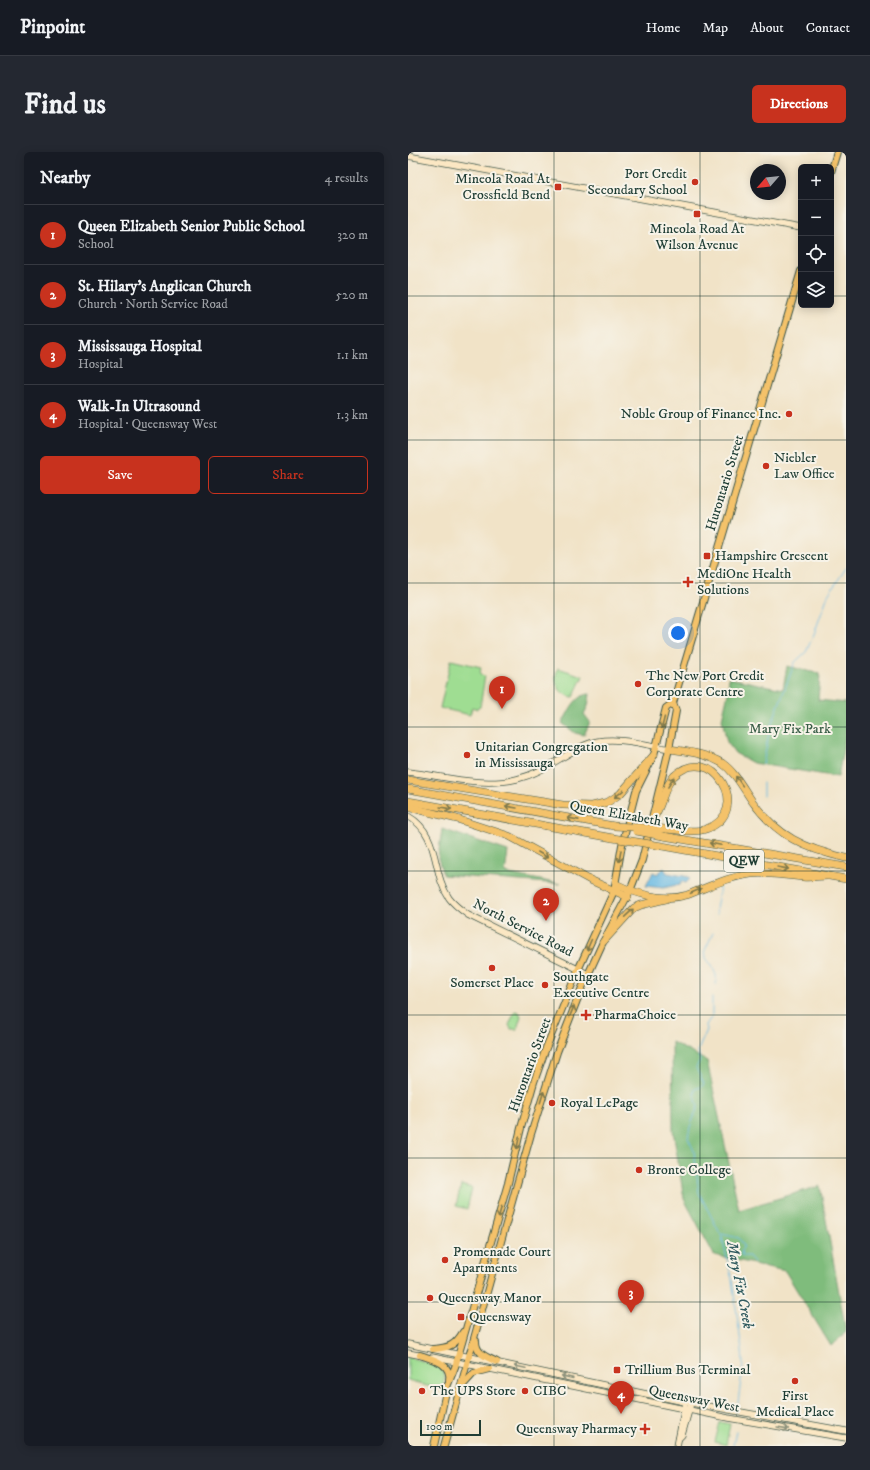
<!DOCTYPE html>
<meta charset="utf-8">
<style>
:root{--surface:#171b24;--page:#242831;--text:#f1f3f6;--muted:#9ea1a6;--line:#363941;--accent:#c8321e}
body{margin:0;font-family:"IM FELL DW Pica",serif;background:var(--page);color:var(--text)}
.controls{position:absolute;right:12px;top:12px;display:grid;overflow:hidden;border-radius:6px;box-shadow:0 2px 10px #0003}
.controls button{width:36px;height:36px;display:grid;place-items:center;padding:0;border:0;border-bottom:1px solid var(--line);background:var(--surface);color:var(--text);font:20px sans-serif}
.compass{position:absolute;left:342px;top:12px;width:36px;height:36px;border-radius:50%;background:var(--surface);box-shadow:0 2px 10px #0003;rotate:242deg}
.scale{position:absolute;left:12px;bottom:10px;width:61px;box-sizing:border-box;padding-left:4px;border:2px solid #1f3d34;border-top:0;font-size:11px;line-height:14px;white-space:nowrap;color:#1f3d34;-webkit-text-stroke:3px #f7f3e8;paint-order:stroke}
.you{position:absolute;left:270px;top:481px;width:14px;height:14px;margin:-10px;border:3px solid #fff;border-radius:50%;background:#1a73e8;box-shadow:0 0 0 6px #1a73e833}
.badge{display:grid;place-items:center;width:26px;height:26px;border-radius:50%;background:var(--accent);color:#fff;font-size:13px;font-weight:700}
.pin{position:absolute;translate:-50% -33px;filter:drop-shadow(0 1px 2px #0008)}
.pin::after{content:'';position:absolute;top:21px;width:14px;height:12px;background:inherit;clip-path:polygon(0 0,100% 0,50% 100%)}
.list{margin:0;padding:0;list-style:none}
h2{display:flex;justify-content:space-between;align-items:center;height:52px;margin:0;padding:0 16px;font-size:17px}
h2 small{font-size:13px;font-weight:400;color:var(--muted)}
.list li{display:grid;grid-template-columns:26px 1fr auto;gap:12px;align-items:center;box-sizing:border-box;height:60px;padding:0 16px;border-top:1px solid var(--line)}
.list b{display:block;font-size:15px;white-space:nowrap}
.list p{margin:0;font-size:13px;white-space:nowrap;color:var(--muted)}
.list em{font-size:13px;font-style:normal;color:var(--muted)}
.actions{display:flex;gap:8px;padding:12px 16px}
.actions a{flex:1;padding:9px 0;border:1px solid var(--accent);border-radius:6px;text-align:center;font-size:14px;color:var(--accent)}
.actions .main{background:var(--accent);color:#fff}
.icon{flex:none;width:22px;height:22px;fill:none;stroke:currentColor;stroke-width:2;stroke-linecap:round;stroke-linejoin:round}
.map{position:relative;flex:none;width:438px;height:1294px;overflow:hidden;border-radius:6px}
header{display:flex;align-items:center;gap:24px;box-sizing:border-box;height:56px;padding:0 20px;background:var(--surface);border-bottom:1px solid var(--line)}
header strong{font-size:19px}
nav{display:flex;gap:22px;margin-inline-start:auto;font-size:14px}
.intro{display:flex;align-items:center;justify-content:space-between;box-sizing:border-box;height:96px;padding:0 24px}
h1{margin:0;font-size:28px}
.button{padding:10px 18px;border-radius:6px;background:var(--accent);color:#fff;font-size:14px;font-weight:700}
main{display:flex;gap:24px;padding:0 24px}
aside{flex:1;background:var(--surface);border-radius:6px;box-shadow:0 2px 10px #0003}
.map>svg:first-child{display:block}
</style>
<header>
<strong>Pinpoint</strong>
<nav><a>Home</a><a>Map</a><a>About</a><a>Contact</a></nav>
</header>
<div class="intro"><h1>Find us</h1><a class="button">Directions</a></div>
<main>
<aside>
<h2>Nearby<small>4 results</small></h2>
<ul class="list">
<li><span class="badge">1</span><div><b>Queen Elizabeth Senior Public School</b><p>School</p></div><em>320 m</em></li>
<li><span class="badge">2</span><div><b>St. Hilary's Anglican Church</b><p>Church · North Service Road</p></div><em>520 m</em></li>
<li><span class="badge">3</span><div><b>Mississauga Hospital</b><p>Hospital</p></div><em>1.1 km</em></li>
<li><span class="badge">4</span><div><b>Walk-In Ultrasound</b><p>Hospital · Queensway West</p></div><em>1.3 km</em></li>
</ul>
<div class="actions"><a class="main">Save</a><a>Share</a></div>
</aside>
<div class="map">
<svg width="438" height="1294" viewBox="0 0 438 1294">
<rect width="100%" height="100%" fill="#f7f3e8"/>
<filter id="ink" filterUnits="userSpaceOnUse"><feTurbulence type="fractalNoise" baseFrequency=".025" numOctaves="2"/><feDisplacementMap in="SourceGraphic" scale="8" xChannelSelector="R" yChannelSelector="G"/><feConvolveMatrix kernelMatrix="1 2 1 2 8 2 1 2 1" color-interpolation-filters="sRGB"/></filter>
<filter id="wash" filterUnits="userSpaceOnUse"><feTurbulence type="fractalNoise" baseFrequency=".012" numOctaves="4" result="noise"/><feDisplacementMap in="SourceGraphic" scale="16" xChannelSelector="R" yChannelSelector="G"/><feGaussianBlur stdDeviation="0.9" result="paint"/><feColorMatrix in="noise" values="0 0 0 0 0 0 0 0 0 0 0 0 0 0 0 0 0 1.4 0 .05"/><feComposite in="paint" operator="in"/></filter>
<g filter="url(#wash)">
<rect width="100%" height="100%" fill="#f1e3c7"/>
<g fill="#9fdd92" stroke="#5f8d63">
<path d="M43 508 73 515 72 523 77 524 72 555 69 557 64 555 62 563 32 556Z"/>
<path d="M150 516 175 524 165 545C150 542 144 530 150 516Z"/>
<path d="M107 859 111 860 113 864 109 877H103L101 873Z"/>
<path d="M53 1033 64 1036 59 1057 48 1054Z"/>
<path d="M0 1205 32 1214 37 1223 35 1235 19 1234 0 1228Z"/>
<path d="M312 1270 322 1272 318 1293 307 1290Z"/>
</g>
<g fill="#7fbc7c" stroke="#4f7c58">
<path d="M379 514 412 522 410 548 438 551V581L430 625 345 611 327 601 319 590 314 567 320 541 321 526 375 537Z"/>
<path d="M182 542 180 554 176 562 182 570 176 583 167 581 154 571C162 559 166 543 182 542Z"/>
<path d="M34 677 100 699 97 721 152 732 35 723 30 706Z"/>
<path d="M264 890 299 909 331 1058 412 1034 438 1180 423 1194 377 1119 306 1103 276 1047 265 978Z"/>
</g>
<path fill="#68b9e3" stroke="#447b8c" d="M256 716 259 721 281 725 282 727 278 731 273 729V732L255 736 238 734 245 720 249 722Z"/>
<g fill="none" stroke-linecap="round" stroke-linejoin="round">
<g stroke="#68b9e3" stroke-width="1">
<path d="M355 612 362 576 387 510 398 500 406 482 420 443 438 416"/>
<path d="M355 631V644"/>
<path d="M309 762C306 752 313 744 311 734"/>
<path d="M305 781 297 798 298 806 304 814 308 823V832"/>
<path d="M304 846V864L298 873 299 878 290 898 292 908 288 916 296 932 293 935 287 937 286 942 290 954 282 975 280 986 286 999 291 1041 314 1085 324 1128 334 1198 335 1212 330 1251"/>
<path d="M313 1082 331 1086 336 1094 333 1099 334 1104H341L346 1110"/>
<path d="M325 1294 328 1279"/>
</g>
</g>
</g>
<g filter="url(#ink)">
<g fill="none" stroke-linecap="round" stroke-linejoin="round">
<defs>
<g id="secondary">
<path d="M0 4 393 76"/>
<path d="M0 620C35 624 74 636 109 627 135 621 153 604 177 593 201 582 236 592 261 597"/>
<path d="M0 664C33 683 23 720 41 746 46 753 53 758 60 763L180 822"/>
<path d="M0 1192 272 1249 438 1279"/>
<path d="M0 1201 15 1204"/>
<path d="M24 1205 320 1266 438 1286"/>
<path d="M271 1286 274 1283 282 1255"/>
<path d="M269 1294 277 1254"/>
</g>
<g id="primary">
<path d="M423 20 429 0"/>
<path d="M68 1189C68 1202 79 1205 89 1210"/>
<path d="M25 1197C40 1196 47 1194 55 1180"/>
<path d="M12 1203C24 1207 44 1211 41 1228"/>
<path d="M55 1233 66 1221 81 1217"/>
<path d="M26 1294 39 1235 47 1215 100 1031 113 976 126 930 138 896 170 818 206 739 214 693 228 639 246 603 258 556 265 551 393 119"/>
<path d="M36 1294 123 982 149 900 173 838 195 790 222 739 234 708 261 597 268 559 265 551"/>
</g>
<g id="highway">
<path d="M261 597C280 600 297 601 314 611 327 620 335 636 344 649 369 684 397 697 438 706"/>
<path d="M0 628 155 653 184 654 200 650 212 642 246 603"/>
<path d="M0 637 206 674"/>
<path d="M0 649 205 686"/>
<path d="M0 655 49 667 101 684 180 727 220 745"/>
<path d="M246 665C255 653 255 635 266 624 304 588 347 660 298 677 286 681 270 678 258 677"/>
<path d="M255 684 438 715"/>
<path d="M254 694 438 727"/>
<path d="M208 732C228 742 256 750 279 743 301 735 319 725 343 722 360 720 378 724 395 725 403 726 411 724 419 724"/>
<path d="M195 790 226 756 233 753 258 747"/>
</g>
</defs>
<use href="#secondary" stroke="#3e564a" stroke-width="7"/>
<use href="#primary" stroke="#3e564a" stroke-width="8"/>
<use href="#highway" stroke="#3e564a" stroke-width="8"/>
<use href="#secondary" stroke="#fbe7c3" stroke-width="5.5"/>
<use href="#primary" stroke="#f4c26a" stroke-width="6"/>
<use href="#highway" stroke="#f4c26a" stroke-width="7"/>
<defs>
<g id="highway-bridge">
<path d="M206 674 258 677"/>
<path d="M228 679 255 684"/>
<path d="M205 686 254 694"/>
</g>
</defs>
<use href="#highway-bridge" stroke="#3e564a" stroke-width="8" stroke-linecap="butt"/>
<use href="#highway-bridge" stroke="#f4c26a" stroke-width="7"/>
</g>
<defs><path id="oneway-shaft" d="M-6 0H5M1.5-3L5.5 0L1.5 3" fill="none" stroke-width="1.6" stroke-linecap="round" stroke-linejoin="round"/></defs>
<g stroke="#7f794c">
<use href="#oneway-shaft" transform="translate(255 571) rotate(104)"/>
<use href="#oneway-shaft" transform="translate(331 629) rotate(-125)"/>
<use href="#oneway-shaft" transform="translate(263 630) rotate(-59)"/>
<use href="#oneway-shaft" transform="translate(211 642) rotate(141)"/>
<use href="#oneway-shaft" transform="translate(103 655) rotate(-170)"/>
<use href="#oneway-shaft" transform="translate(38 656) rotate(10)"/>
<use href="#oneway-shaft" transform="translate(165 667) rotate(-169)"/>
<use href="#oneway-shaft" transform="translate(307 692) rotate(-168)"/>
<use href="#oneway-shaft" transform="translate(135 703) rotate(30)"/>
<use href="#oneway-shaft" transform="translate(212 704) rotate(100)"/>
<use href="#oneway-shaft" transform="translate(375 716) rotate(10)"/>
<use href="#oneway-shaft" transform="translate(288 739) rotate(-23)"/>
<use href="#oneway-shaft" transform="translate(221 761) rotate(-43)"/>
<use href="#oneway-shaft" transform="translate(181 793) rotate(114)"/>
<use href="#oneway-shaft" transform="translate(164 859) rotate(-68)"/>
<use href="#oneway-shaft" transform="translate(134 945) rotate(-73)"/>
<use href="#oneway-shaft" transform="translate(110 991) rotate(102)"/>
<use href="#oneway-shaft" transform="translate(92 1060) rotate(106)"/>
</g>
<g stroke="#8d927c">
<use href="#oneway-shaft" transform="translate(112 1215) rotate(-168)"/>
<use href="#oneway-shaft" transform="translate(159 1225) rotate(-167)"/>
<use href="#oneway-shaft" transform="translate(375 1276) rotate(10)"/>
</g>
</g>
<path fill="none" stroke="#1f3d34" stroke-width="1" stroke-opacity="0.55" d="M146 0V1294M292 0V1294M0 144H393M423 144H438M0 288H438M0 431H438M0 575H438M0 719H438M0 863H438M0 1006H438M0 1150H438"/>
<g fill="#c8321e" stroke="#f7f3e8" stroke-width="1.5">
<circle cx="287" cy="30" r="4"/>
<rect x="146" y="31" width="8" height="8" rx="2"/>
<rect x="285" y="58" width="8" height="8" rx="2"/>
<circle cx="381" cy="262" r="4"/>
<circle cx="358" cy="314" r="4"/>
<rect x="295" y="400" width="8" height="8" rx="2"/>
<path d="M278 424h4v4h4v4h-4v4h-4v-4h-4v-4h4z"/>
<circle cx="230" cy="532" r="4"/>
<circle cx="59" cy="603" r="4"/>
<circle cx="84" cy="816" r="4"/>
<circle cx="137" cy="833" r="4"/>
<path d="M176 857h4v4h4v4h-4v4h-4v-4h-4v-4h4z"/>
<circle cx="144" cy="951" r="4"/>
<circle cx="231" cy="1018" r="4"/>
<circle cx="37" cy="1108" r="4"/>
<circle cx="22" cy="1146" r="4"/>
<rect x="49" y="1161" width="8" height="8" rx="2"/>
<rect x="205" y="1214" width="8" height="8" rx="2"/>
<circle cx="387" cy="1229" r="4"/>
<circle cx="14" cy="1239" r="4"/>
<circle cx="117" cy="1239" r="4"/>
<path d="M235 1271h4v4h4v4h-4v4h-4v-4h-4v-4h4z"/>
</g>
<g text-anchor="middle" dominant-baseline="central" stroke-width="4" stroke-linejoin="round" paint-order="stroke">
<rect fill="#f7f3e8" stroke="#60746a" stroke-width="1" x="316" y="698" width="40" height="22" rx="3"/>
<g font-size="13" font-weight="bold" fill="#1f3d34">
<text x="336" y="709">QEW</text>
</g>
<g font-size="14" fill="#1f3d34" stroke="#f7f3e8" text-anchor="start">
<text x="279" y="22" text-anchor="end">Port Credit<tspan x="279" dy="16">Secondary School</tspan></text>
<text x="142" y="27" text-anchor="end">Mineola Road At<tspan x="142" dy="16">Crossfield Bend</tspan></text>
<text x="289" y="77" text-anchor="middle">Mineola Road At<tspan x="289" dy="16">Wilson Avenue</tspan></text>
<text x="373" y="262" text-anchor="end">Noble Group of Finance Inc.</text>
<text x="366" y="306">Niebler<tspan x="366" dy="16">Law Office</tspan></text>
<text x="307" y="404">Hampshire Crescent</text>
<text x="289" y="422">MediOne Health<tspan x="289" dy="16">Solutions</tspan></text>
<text x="238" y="524">The New Port Credit<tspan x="238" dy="16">Corporate Centre</tspan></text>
<text x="67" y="595">Unitarian Congregation<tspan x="67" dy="16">in Mississauga</tspan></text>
<text x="145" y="825">Southgate<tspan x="145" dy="16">Executive Centre</tspan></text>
<text x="84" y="831" text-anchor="middle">Somerset Place</text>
<text x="186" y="863">PharmaChoice</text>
<text x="152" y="951">Royal LePage</text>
<text x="239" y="1018">Bronte College</text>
<text x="45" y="1100">Promenade Court<tspan x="45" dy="16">Apartments</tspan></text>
<text x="30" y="1146">Queensway Manor</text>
<text x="61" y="1165">Queensway</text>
<text x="217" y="1218">Trillium Bus Terminal</text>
<text x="22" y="1239">The UPS Store</text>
<text x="125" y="1239">CIBC</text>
<text x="387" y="1244" text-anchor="middle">First<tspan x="387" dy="16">Medical Place</tspan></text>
<text x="229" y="1277" text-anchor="end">Queensway Pharmacy</text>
</g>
<g font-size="14" fill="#1f3d34" stroke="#f7f3e8">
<text transform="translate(317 331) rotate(-73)">Hurontario Street</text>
<text transform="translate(221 664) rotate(10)">Queen Elizabeth Way</text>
<text transform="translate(115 776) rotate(27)">North Service Road</text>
<text transform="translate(122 913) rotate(-70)">Hurontario Street</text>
<text transform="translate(286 1247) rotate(11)">Queensway West</text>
</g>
<g font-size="14" fill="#395d47" stroke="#f7f3e8">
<text x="382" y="577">Mary Fix Park</text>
</g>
<g font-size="15" font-style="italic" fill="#315c60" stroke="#f7f3e8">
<text transform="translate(332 1133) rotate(79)">Mary Fix Creek</text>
</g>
</g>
</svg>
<div class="controls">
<button>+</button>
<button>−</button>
<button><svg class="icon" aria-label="locate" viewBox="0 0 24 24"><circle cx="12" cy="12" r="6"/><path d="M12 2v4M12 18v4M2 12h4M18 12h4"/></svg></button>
<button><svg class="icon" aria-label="layers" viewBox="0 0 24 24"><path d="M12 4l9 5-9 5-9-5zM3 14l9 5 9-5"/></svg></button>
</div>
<svg class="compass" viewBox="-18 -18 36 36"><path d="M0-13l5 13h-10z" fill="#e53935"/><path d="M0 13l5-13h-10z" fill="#9ea1a6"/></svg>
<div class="scale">100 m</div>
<div class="you"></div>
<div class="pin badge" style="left:94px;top:557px">1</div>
<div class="pin badge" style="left:138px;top:769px">2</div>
<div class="pin badge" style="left:223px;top:1161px">3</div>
<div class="pin badge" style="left:213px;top:1262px">4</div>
</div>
</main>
